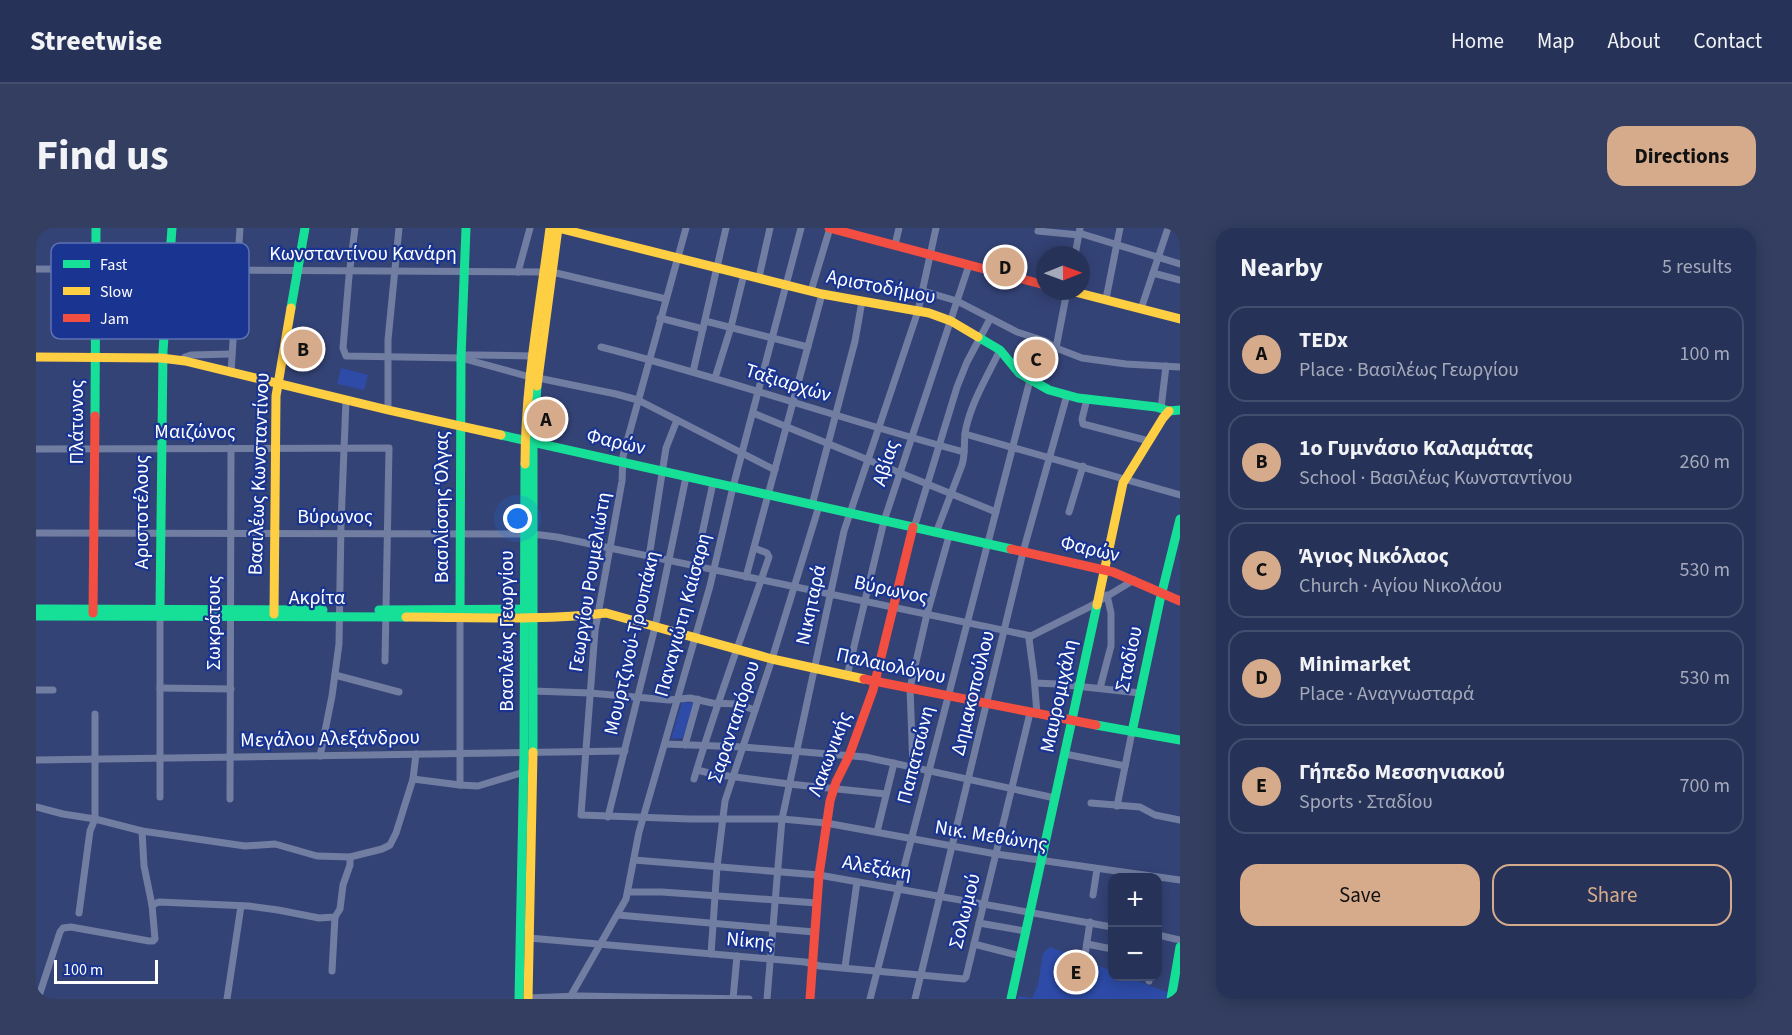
<!DOCTYPE html>
<meta charset="utf-8">
<style>
:root{--surface:#273258;--page:#333e61;--text:#f1f3f6;--muted:#a4aaba;--line:#434d6e;--accent:#d6ab8b}
body{margin:0;font-family:"Source Sans 3",sans-serif;background:var(--page);color:var(--text)}
.controls{position:absolute;right:18px;bottom:18px;display:grid;overflow:hidden;border-radius:12px;box-shadow:0 3px 15px #0003}
.controls button{width:54px;height:54px;display:grid;place-items:center;padding:0;border:0;border-bottom:2px solid var(--line);background:var(--surface);color:var(--text);font:30px sans-serif}
.compass{position:absolute;left:1000px;top:18px;width:54px;height:54px;border-radius:50%;background:var(--surface);box-shadow:0 3px 15px #0003;rotate:89deg}
.scale{position:absolute;left:18px;bottom:15px;width:104px;box-sizing:border-box;padding-left:6px;border:3px solid #fff;border-top:0;font-size:16px;line-height:21px;white-space:nowrap;color:#fff;-webkit-text-stroke:4px #193491;paint-order:stroke}
.you{position:absolute;left:482px;top:291px;width:21px;height:21px;margin:-15px;border:4px solid #fff;border-radius:50%;background:#1a73e8;box-shadow:0 0 0 9px #1a73e833}
.badge{display:grid;place-items:center;width:39px;height:39px;border-radius:50%;background:var(--accent);color:#111;font-size:20px;font-weight:700}
.pin{position:absolute;translate:-50% -50%;border:3px solid #fff;box-shadow:0 2px 6px #0006}
.list{margin:0;padding:0;list-style:none}
h2{display:flex;justify-content:space-between;align-items:center;height:78px;margin:0;padding:0 24px;font-size:26px}
h2 small{font-size:20px;font-weight:400;color:var(--muted)}
.list li{display:grid;grid-template-columns:39px 1fr auto;gap:18px;align-items:center;box-sizing:border-box;height:96px;margin:0 12px 12px;padding:0 12px;border:2px solid var(--line);border-radius:18px}
.list b{display:block;font-size:22px;white-space:nowrap}
.list p{margin:0;font-size:20px;white-space:nowrap;color:var(--muted)}
.list em{font-size:20px;font-style:normal;color:var(--muted)}
.actions{display:flex;gap:12px;padding:18px 24px}
.actions a{flex:1;padding:14px 0;border:2px solid var(--accent);border-radius:18px;text-align:center;font-size:21px;color:var(--accent)}
.actions .main{background:var(--accent);color:#111}
.map{position:relative;flex:none;width:1144px;height:771px;overflow:hidden;border-radius:18px}
header{display:flex;align-items:center;gap:36px;box-sizing:border-box;height:84px;padding:0 30px;background:var(--surface);border-bottom:2px solid var(--line)}
header strong{font-size:28px}
nav{display:flex;gap:33px;margin-inline-start:auto;font-size:21px}
.intro{display:flex;align-items:center;justify-content:space-between;box-sizing:border-box;height:144px;padding:0 36px}
h1{margin:0;font-size:42px}
.button{padding:15px 27px;border-radius:18px;background:var(--accent);color:#111;font-size:21px;font-weight:700}
main{display:flex;gap:36px;padding:0 36px}
aside{flex:1;background:var(--surface);border-radius:18px;box-shadow:0 3px 15px #0003}
.map>svg:first-child{display:block}
</style>
<header>
<strong>Streetwise</strong>
<nav><a>Home</a><a>Map</a><a>About</a><a>Contact</a></nav>
</header>
<div class="intro"><h1>Find us</h1><a class="button">Directions</a></div>
<main>
<div class="map">
<svg width="1144" height="771" viewBox="0 0 1144 771">
<rect width="100%" height="100%" fill="#344376"/>
<g fill="#2d4ba7">
<path d="M305 140 332 147 328 162 301 156Z"/>
<path d="M646 474 658 475 647 510 635 511Z"/>
<path d="M1014 719 1076 743V748L1091 749 1134 765 1131 771H982V768L996 770 1002 757 1007 725Z"/>
</g>
<g fill="none" stroke-linecap="round" stroke-linejoin="round">
<g stroke="#717da1" stroke-width="7">
<path d="M319 0 313 48 307 120 310 128 425 130 494 149"/>
<path d="M650 0 587 228 586 253 559 403 545 587 654 591H746L790 595 960 626 1144 652"/>
<path d="M1002 3 1043 7"/>
<path d="M1043 5 1144 36"/>
<path d="M859 17 863 0"/>
<path d="M1039 27 1044 0"/>
<path d="M0 41 509 44"/>
<path d="M482 44 494 0"/>
<path d="M516 44 630 71"/>
<path d="M1117 45 1144 52"/>
<path d="M723 49 734 0"/>
<path d="M775 63 794 0"/>
<path d="M887 63 921 73 981 104 1009 113 1020 120 1046 130 1090 136 1144 139"/>
<path d="M1070 71 1084 0"/>
<path d="M1105 81 1132 0"/>
<path d="M624 90 667 101"/>
<path d="M669 93 772 119"/>
<path d="M565 119C688 150 807 192 928 224"/>
<path d="M1020 120 1031 63"/>
<path d="M425 130 430 127H440L497 128"/>
<path d="M145 133 149 129 155 127 196 126"/>
<path d="M657 144 690 0"/>
<path d="M195 145 204 0"/>
<path d="M502 150 580 166 602 172 739 242"/>
<path d="M679 150 695 99 708 46"/>
<path d="M1051 171 1046 191 1047 196 1113 213"/>
<path d="M1125 180 1130 138"/>
<path d="M352 182V112L363 0"/>
<path d="M717 185 960 284"/>
<path d="M929 206 1144 267"/>
<path d="M0 221 353 220 349 433"/>
<path d="M776 277 819 113 826 73"/>
<path d="M1033 284 1047 238"/>
<path d="M878 300 921 159 931 134 954 91"/>
<path d="M0 305 489 306"/>
<path d="M900 305 926 237C930 225 927 213 930 200 936 173 952 147 964 122"/>
<path d="M497 306 521 309 995 408"/>
<path d="M613 329 630 220 641 192"/>
<path d="M659 339 677 255"/>
<path d="M710 349 786 66"/>
<path d="M424 388V557"/>
<path d="M995 408 1053 379 1098 352"/>
<path d="M995 408 993 411 998 448 1001 486"/>
<path d="M299 447 363 464"/>
<path d="M811 448 848 293 933 37"/>
<path d="M999 455 1021 456 1104 465"/>
<path d="M124 460 195 461"/>
<path d="M1064 460 1075 418V385L1071 367"/>
<path d="M0 462H17"/>
<path d="M497 463 554 465 633 472 654 470 676 475 701 476 719 482"/>
<path d="M629 516 707 519 829 529 1019 570"/>
<path d="M649 517 662 471"/>
<path d="M1029 526 1089 538"/>
<path d="M284 528 296 468 303 416 305 296 310 172"/>
<path d="M0 532 589 523"/>
<path d="M877 540 874 460 891 386 913 308"/>
<path d="M661 542 677 546 753 556 850 566"/>
<path d="M377 551 424 557 442 558 488 544"/>
<path d="M658 551C680 476 708 403 733 329L731 325 718 320"/>
<path d="M124 569V386"/>
<path d="M194 571 195 220"/>
<path d="M1055 575 1104 579 1119 587 1144 592"/>
<path d="M1081 578 1096 504"/>
<path d="M0 579 27 586 59 591 106 603 209 618 239 616 281 628 314 629 346 621 354 617 360 605 377 551 380 526"/>
<path d="M572 589 619 399 650 249"/>
<path d="M841 604 858 535"/>
<path d="M598 632 783 647 1076 699"/>
<path d="M592 664H626L781 675"/>
<path d="M1057 667 1061 641"/>
<path d="M116 677 123 674 213 678 242 682 283 690 299 689 304 681 307 657 314 637V629"/>
<path d="M43 685 54 603 59 591V486"/>
<path d="M582 687 778 704"/>
<path d="M943 695 989 703"/>
<path d="M1122 707 1144 712"/>
<path d="M493 710 769 734 784 738 928 751 930 749 994 485"/>
<path d="M938 716 984 728"/>
<path d="M1051 716 1076 721"/>
<path d="M675 726 681 639 689 573 736 431 783 278"/>
<path d="M1049 727 1054 694"/>
<path d="M809 739 821 654"/>
<path d="M296 743 299 689"/>
<path d="M1113 753 1114 748"/>
<path d="M492 770 543 768 713 771"/>
<path d="M2 771 24 704 27 700 35 699 113 713H117L119 711 116 677 108 638 106 603"/>
<path d="M191 771 205 678"/>
<path d="M533 771 590 671 603 604 674 358 697 259 765 0"/>
<path d="M697 771 701 728"/>
<path d="M731 771 746 591 808 303 882 83 900 0"/>
<path d="M834 771 994 152"/>
<path d="M879 771 987 324 1031 167"/>
</g>
<g stroke="#16e098" stroke-width="9">
<path d="M255 80 269 0"/>
<path d="M942 109 964 122 983 145 1013 162 1042 170 1120 179 1133 183 1144 182"/>
<path d="M59 188 60 0"/>
<path d="M465 207 975 321"/>
<path d="M0 381 287 382"/>
<path d="M124 381 127 123 136 0"/>
<path d="M343 382 494 381"/>
<path d="M0 388 370 389"/>
<path d="M424 388 425 130 430 0"/>
<path d="M1060 497 1144 512"/>
<path d="M1096 504 1124 372 1144 291"/>
<path d="M497 524V214L501 158"/>
<path d="M483 771 488 524 489 236"/>
<path d="M975 771 1061 377"/>
<path d="M1135 771 1144 719"/>
</g>
<g stroke="#ffcf43" stroke-width="9">
<path d="M522 0 786 66 893 85 915 93 942 109"/>
<path d="M1035 63 1144 91"/>
<path d="M0 129 125 130 149 133 352 182 465 207"/>
<path d="M501 158 522 0"/>
<path d="M489 236C489 157 504 78 514 0"/>
<path d="M1061 377 1087 255 1127 190 1133 183"/>
<path d="M238 386 240 168 255 80"/>
<path d="M370 389C436 389 504 393 570 385L736 431 828 451"/>
<path d="M492 771 497 524"/>
</g>
<g stroke="#f24e42" stroke-width="9">
<path d="M793 0 1009 57"/>
<path d="M975 321 1077 344 1144 373"/>
<path d="M57 385 59 188"/>
<path d="M828 451 1060 497"/>
<path d="M774 771 783 647 794 573 800 554 813 528 837 462 877 299"/>
</g>
</g>
<g text-anchor="middle" dominant-baseline="central" stroke-width="4.5" stroke-linejoin="round" paint-order="stroke">
<g font-size="20" fill="#fff" stroke="#193491">
<text x="327" y="26">Κωνσταντίνου Κανάρη</text>
<text transform="translate(845 59) rotate(11)">Αριστοδήμου</text>
<text transform="translate(752 155) rotate(17)">Ταξιαρχών</text>
<text transform="translate(41 194) rotate(-90)">Πλάτωνος</text>
<text x="159" y="204">Μαιζώνος</text>
<text transform="translate(580 214) rotate(13)">Φαρών</text>
<text transform="translate(850 235) rotate(-72)">Αβίας</text>
<text transform="translate(223 246) rotate(-88)">Βασιλέως Κωνσταντίνου</text>
<text transform="translate(406 279) rotate(-90)">Βασιλίσσης Όλγας</text>
<text transform="translate(106 284) rotate(-90)">Αριστοτέλους</text>
<text x="299" y="289">Βύρωνος</text>
<text transform="translate(1054 321) rotate(13)">Φαρών</text>
<text transform="translate(554 354) rotate(-81)">Γεωργίου Ρουμελιώτη</text>
<text transform="translate(855 362) rotate(12)">Βύρωνος</text>
<text x="281" y="370">Ακρίτα</text>
<text transform="translate(775 377) rotate(-78)">Νικηταρά</text>
<text transform="translate(647 387) rotate(-75)">Παναγιώτη Καίσαρη</text>
<text transform="translate(178 395) rotate(-90)">Σωκράτους</text>
<text transform="translate(471 403) rotate(-90)">Βασιλέως Γεωργίου</text>
<text transform="translate(596 415) rotate(-77)">Μουρτζινού-Τρουπάκη</text>
<text transform="translate(1093 431) rotate(-78)">Σταδίου</text>
<text transform="translate(855 438) rotate(12)">Παλαιολόγου</text>
<text transform="translate(937 465) rotate(-76)">Δημακοπούλου</text>
<text transform="translate(1023 468) rotate(-78)">Μαυρομιχάλη</text>
<text transform="translate(698 494) rotate(-72)">Σαρανταπόρου</text>
<text transform="translate(294 511) rotate(-1)">Μεγάλου Αλεξάνδρου</text>
<text transform="translate(794 526) rotate(-69)">Λακωνικής</text>
<text transform="translate(880 527) rotate(-76)">Παπατσώνη</text>
<text transform="translate(955 608) rotate(9)">Νικ. Μεθώνης</text>
<text transform="translate(841 640) rotate(10)">Αλεξάκη</text>
<text transform="translate(929 683) rotate(-76)">Σολωμού</text>
<text transform="translate(714 713) rotate(5)">Νίκης</text>
</g>
</g>
<rect x="15" y="15" width="198" height="96" rx="9" fill="#193491" stroke="#5e71b2" stroke-width="1.5"/>
<rect x="27" y="32" width="27" height="8" fill="#16e098"/>
<rect x="27" y="59" width="27" height="8" fill="#ffcf43"/>
<rect x="27" y="86" width="27" height="8" fill="#f24e42"/>
<g font-size="16" fill="#fff">
<text x="64" y="42">Fast</text>
<text x="64" y="69">Slow</text>
<text x="64" y="96">Jam</text>
</g>
</svg>
<div class="controls">
<button>+</button>
<button>−</button>
</div>
<svg class="compass" viewBox="-18 -18 36 36"><path d="M0-13l5 13h-10z" fill="#e53935"/><path d="M0 13l5-13h-10z" fill="#a4aaba"/></svg>
<div class="scale">100 m</div>
<div class="you"></div>
<div class="pin badge" style="left:510px;top:191px">A</div>
<div class="pin badge" style="left:267px;top:121px">B</div>
<div class="pin badge" style="left:1000px;top:131px">C</div>
<div class="pin badge" style="left:969px;top:39px">D</div>
<div class="pin badge" style="left:1040px;top:744px">E</div>
</div>
<aside>
<h2>Nearby<small>5 results</small></h2>
<ul class="list">
<li><span class="badge">A</span><div><b>TEDx</b><p>Place · Βασιλέως Γεωργίου</p></div><em>100 m</em></li>
<li><span class="badge">B</span><div><b>1ο Γυμνάσιο Καλαμάτας</b><p>School · Βασιλέως Κωνσταντίνου</p></div><em>260 m</em></li>
<li><span class="badge">C</span><div><b>Άγιος Νικόλαος</b><p>Church · Αγίου Νικολάου</p></div><em>530 m</em></li>
<li><span class="badge">D</span><div><b>Minimarket</b><p>Place · Αναγνωσταρά</p></div><em>530 m</em></li>
<li><span class="badge">E</span><div><b>Γήπεδο Μεσσηνιακού</b><p>Sports · Σταδίου</p></div><em>700 m</em></li>
</ul>
<div class="actions"><a class="main">Save</a><a>Share</a></div>
</aside>
</main>
